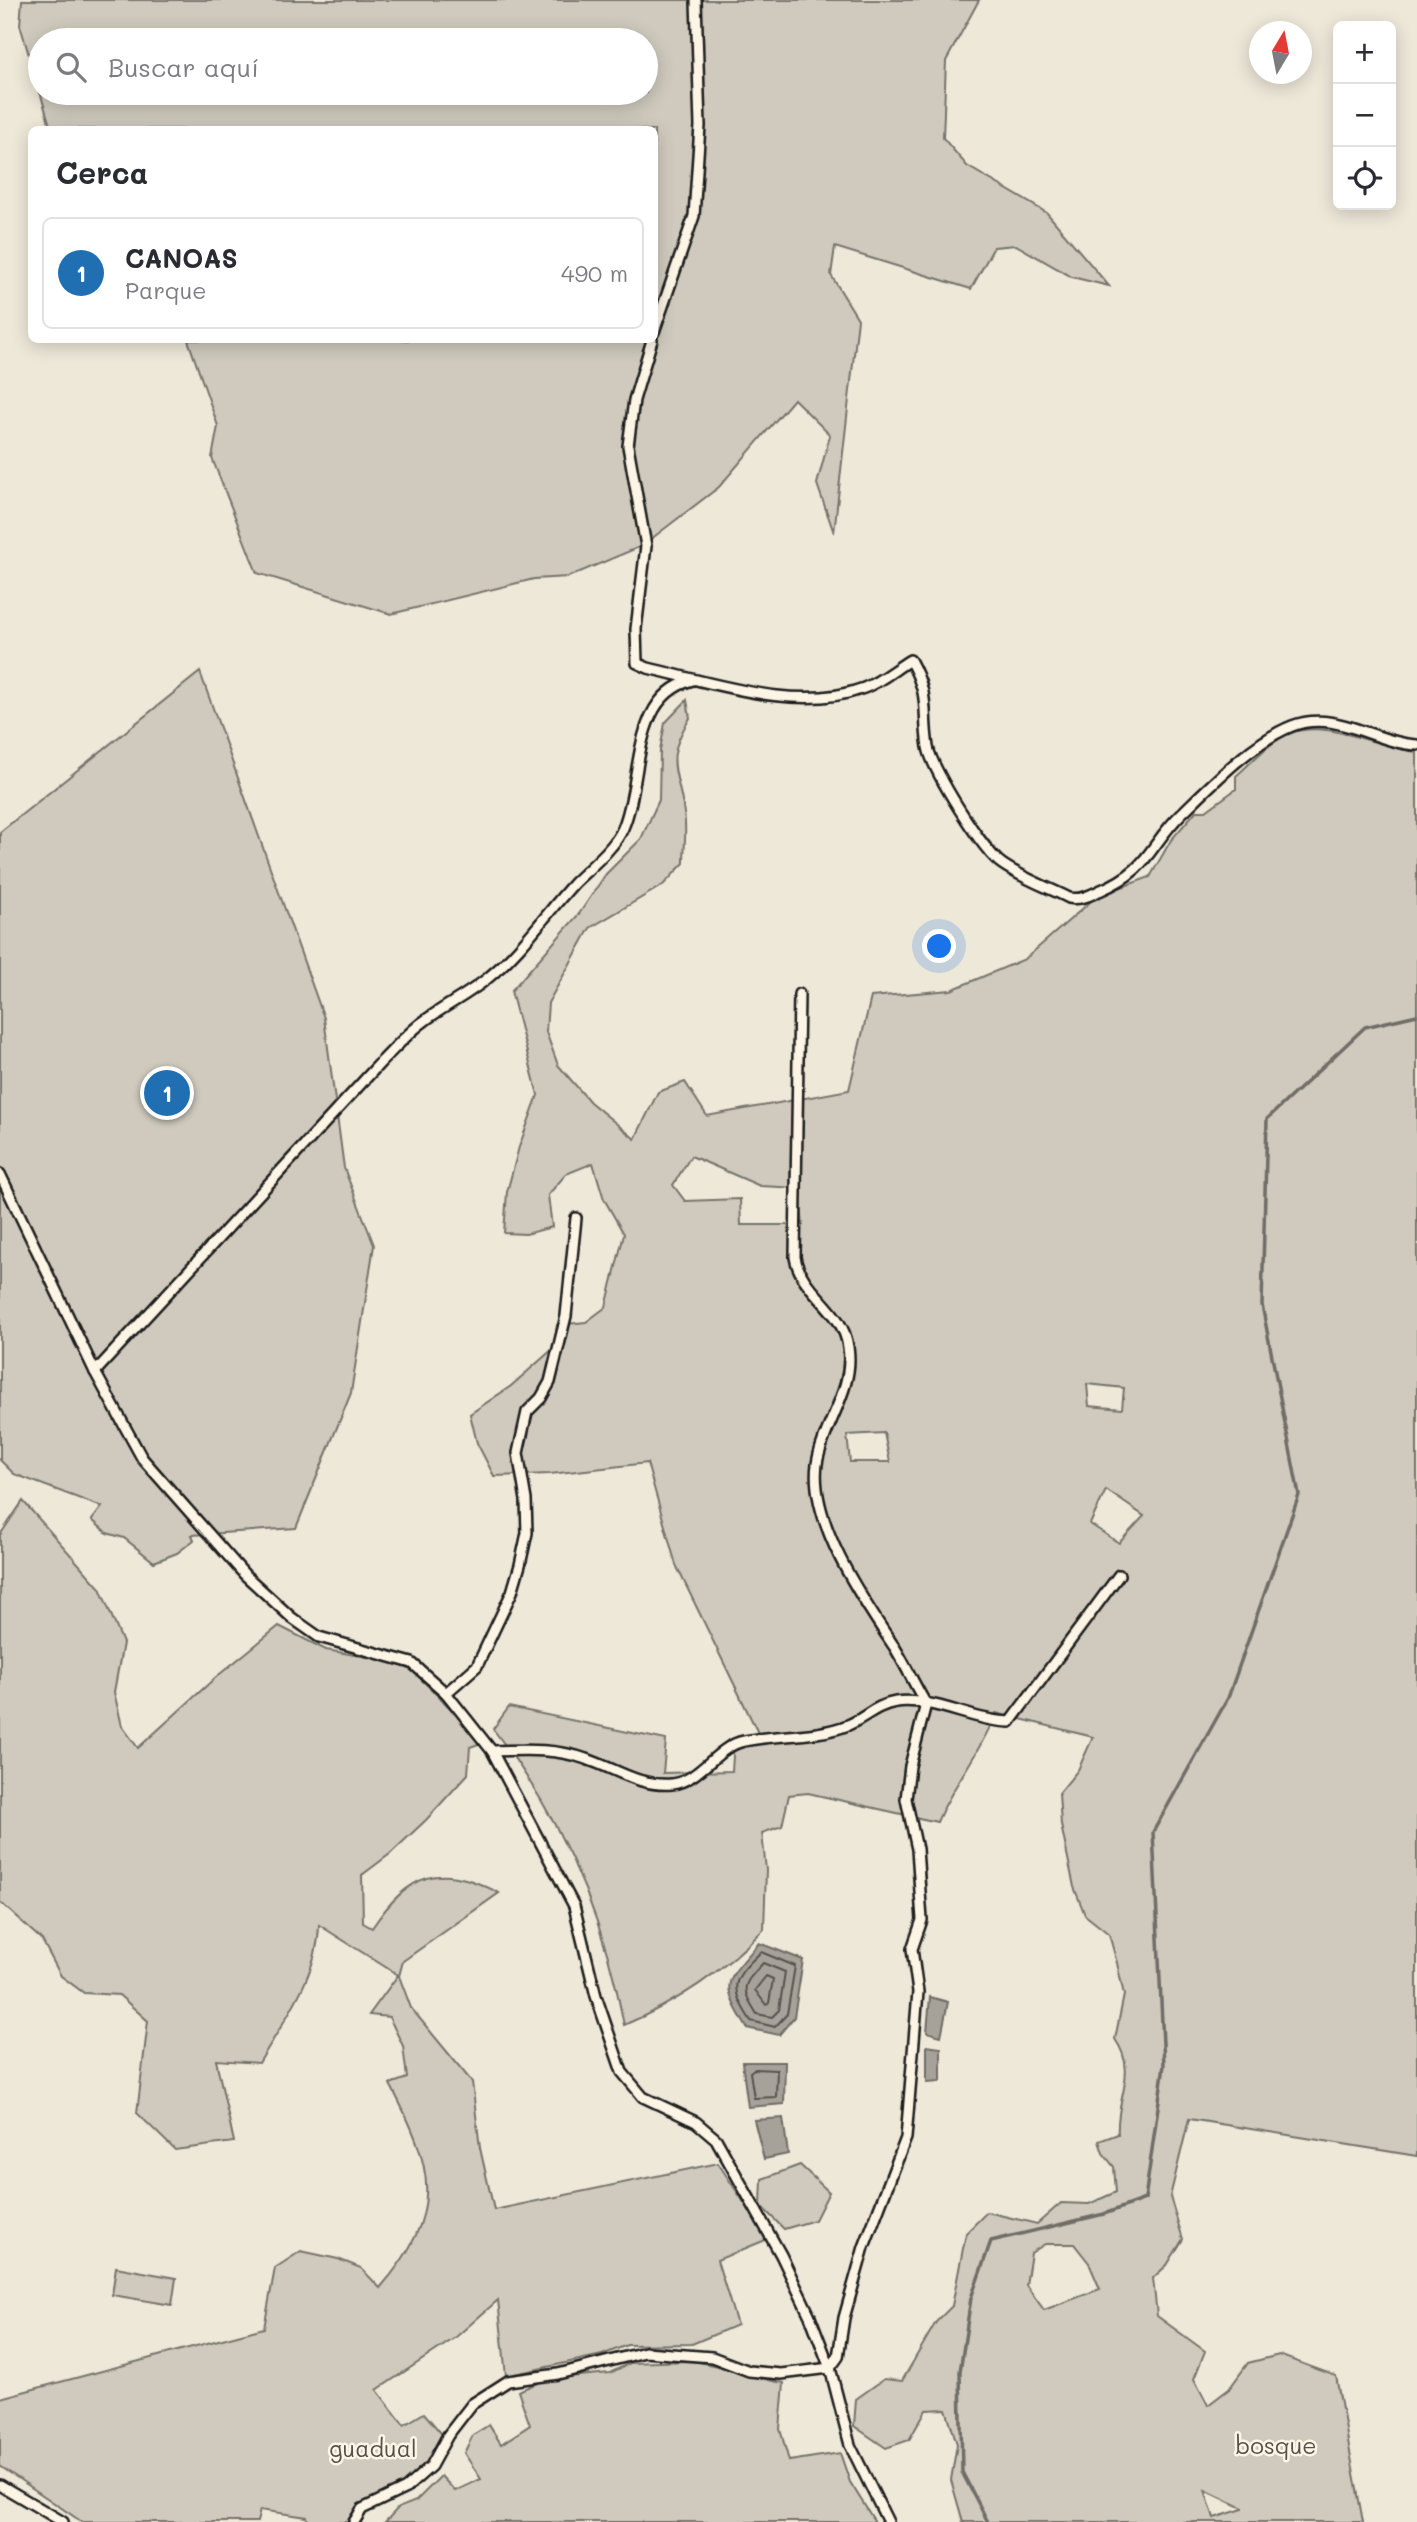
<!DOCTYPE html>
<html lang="es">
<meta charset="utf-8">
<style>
:root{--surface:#fff;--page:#f7f7f7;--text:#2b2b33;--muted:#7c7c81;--line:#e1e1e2;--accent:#1f6fb2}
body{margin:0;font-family:Mali,sans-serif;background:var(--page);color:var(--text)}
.controls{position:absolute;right:21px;top:21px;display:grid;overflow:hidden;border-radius:10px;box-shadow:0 4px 18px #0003}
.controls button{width:63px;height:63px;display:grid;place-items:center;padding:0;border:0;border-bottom:2px solid var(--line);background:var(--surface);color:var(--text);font:35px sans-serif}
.compass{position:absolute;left:1249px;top:21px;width:63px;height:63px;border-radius:50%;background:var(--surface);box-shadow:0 4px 18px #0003;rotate:10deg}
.you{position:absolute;left:940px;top:947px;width:24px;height:24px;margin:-18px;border:5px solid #fff;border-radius:50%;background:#1a73e8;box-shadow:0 0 0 10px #1a73e833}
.badge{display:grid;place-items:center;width:46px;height:46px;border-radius:50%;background:var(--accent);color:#fff;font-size:23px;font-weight:700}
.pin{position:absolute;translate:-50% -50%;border:4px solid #fff;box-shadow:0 2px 7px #0006}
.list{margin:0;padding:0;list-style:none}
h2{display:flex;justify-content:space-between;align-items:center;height:91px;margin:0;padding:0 28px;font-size:30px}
h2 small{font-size:23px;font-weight:400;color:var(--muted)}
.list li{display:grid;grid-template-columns:46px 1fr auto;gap:21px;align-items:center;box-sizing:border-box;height:112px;margin:0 14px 14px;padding:0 14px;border:2px solid var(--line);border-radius:10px}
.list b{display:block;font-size:26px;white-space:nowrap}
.list p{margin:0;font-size:23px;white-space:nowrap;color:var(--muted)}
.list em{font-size:23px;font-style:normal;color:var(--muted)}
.icon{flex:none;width:38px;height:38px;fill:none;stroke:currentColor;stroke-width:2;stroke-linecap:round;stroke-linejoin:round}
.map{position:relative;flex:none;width:1417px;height:2522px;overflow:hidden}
.search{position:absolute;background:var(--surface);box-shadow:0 4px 18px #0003;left:28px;top:28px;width:630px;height:77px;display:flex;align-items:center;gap:18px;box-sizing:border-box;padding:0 24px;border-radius:38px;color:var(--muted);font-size:26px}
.panel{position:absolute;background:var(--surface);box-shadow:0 4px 18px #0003;left:28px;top:126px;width:630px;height:217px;border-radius:10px}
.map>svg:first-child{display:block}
</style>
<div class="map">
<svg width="1417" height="2522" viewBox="0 0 1417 2522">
<rect width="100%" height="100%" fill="#eee8d9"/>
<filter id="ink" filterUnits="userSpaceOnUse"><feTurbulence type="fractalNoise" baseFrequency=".0143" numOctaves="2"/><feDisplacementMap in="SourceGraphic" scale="14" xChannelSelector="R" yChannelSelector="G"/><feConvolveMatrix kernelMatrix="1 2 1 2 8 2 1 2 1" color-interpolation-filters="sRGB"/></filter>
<g filter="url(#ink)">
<g fill="#cfcabd" stroke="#76736c" stroke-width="2" fill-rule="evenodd">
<path d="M22 0H979L946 61 943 138 967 166 1047 213 1109 286 1072 277 1016 245 994 247 971 289 835 247 831 275 858 319 834 533 817 484 830 435 794 399 719 487 642 546 568 577 534 579 391 614 257 573 212 458 218 426 188 340H654V130L51 129 20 25ZM40 40H646V93H40Z"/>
<path d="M200 672 324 1018 344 1168 374 1245 351 1393 296 1528 192 1535 194 1540 177 1553 154 1562 124 1538 107 1533 92 1520 102 1507 14 1474 0 1460V832Z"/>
<path d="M687 700 690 718C663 761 678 769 684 813 687 829 684 847 684 863L663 885 590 928 548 1003 546 1032 558 1065 590 1102 635 1139 658 1092 685 1082 707 1116 849 1090 871 997 951 990 1025 959 1097 896 1150 877 1171 840 1196 811H1206L1236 789V776C1252 762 1271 740 1291 733 1329 719 1377 748 1417 752V2156L1189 2119 1170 2197 1183 2239 1167 2265 1153 2278 1157 2316 1205 2351 1194 2379 1208 2405 1229 2389 1248 2363 1279 2355 1336 2376 1363 2522H963L951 2480 957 2444 946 2409 926 2410 909 2440 886 2448 854 2426 856 2399 884 2379 902 2381 936 2322 952 2306 966 2233 987 2212 1037 2224 1061 2203 1089 2204 1116 2192 1114 2167 1103 2153 1099 2141 1118 2134C1115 2098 1139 2074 1115 2039L1124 1995 1117 1963 1109 1934 1085 1915 1074 1887 1061 1825 1059 1793 1078 1770 1093 1737 996 1713C981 1752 954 1783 937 1822L808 1793 789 1795 782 1826 762 1833 766 1870 764 1929C723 1972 678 2002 624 2025 604 1916 561 1817 493 1729L509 1707 666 1740 663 1773 732 1771 734 1741 758 1733 676 1565 647 1463 550 1474 494 1476 477 1443 470 1414 511 1386 554 1348 557 1325 586 1322 606 1307 624 1234 604 1199 593 1163 566 1174 548 1195 552 1227 526 1234 504 1233 507 1192 519 1147 538 1095 511 991 579 914 606 874 641 839 659 800 660 750 665 723ZM691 1156 760 1186 799 1188 803 1225H741L740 1199 685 1201 673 1185ZM1087 1384 1124 1388 1122 1409 1089 1406ZM884 1433 890 1462H850L847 1435ZM1106 1490 1144 1516 1119 1543 1090 1524ZM1045 2244H1074L1089 2263 1100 2289 1044 2310 1026 2285 1031 2253ZM1205 2490 1243 2508V2509L1214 2518Z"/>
<path d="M23 1501 100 1588 123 1643 114 1692 122 1726 138 1748 215 1678 279 1626 326 1650 396 1662 413 1671 484 1742 470 1747 468 1774 426 1820 390 1854 362 1875 363 1923 372 1928C409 1873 440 1861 499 1893L403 1961 399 1976 411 2008 472 2082 480 2148 494 2210 718 2163 768 2239 717 2260 737 2325 692 2344 627 2345 602 2355 506 2376 498 2300 455 2338 377 2390 404 2425 424 2413 447 2440 424 2480 369 2509 359 2522H308L307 2517 260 2510 257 2522H82L0 2466V2398L264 2328 275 2268 301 2251 338 2259 361 2268 380 2288C446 2212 434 2168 390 2084L407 2078 403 2046 389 2017 369 2015 398 1975 319 1925C318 1976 284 2020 259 2063L216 2060 234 2142 175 2150 137 2113 148 2021 119 1995 84 1993 61 1976 42 1940 0 1902V1535Z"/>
<path d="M800 2165 829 2192 815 2220 784 2229 761 2206 762 2179Z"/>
<path d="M116 2267 176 2278 172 2305 112 2295Z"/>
<path d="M689 2361C723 2364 751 2378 784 2383L780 2429 789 2461 840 2453 850 2482 875 2522H385L398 2508 416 2501 441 2476 455 2491 481 2479 464 2453 473 2435 489 2425 501 2444 530 2425 518 2391 547 2379 610 2373 630 2363Z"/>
</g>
<g fill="#a7a299" stroke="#6f6c67" stroke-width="2">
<path d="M759 1943 803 1960 794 2017 779 2035 747 2028C719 1981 725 1983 759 1943Z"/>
<path d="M930 1997 948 2002 941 2036 927 2032Z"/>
<path d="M927 2046 941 2048V2081L927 2082Z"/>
<path d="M742 2062H785L784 2104 748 2107Z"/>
<path d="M783 2118 788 2154 764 2159 754 2120Z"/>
</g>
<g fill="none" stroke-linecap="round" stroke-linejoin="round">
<g stroke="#54524e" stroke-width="2">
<path d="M761 1952 795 1966 787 2014 775 2027 751 2021C729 1987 731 1980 761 1952Z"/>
<path d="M763 1963 785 1972 779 2010 772 2017 757 2014C740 1987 742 1986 763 1963Z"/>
<path d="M766 1976 773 1979 769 2003 766 2005 755 1990Z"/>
<path d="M754 2069 777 2070 776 2097 754 2098 750 2072Z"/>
</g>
<path stroke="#6f6c67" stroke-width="3.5" d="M988 2522 962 2472 960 2372 971 2298 991 2241 1104 2214 1145 2199 1164 2065 1153 1832 1228 1698 1299 1495 1262 1305 1267 1119 1365 1027 1417 1015"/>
<defs>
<g id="street">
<path d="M654 332 694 216 700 126 696 0"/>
<path d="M652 340 634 400 628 446 646 546 636 629 637 663 648 668C713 683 799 713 864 688 880 682 895 669 910 660 931 698 922 709 928 747 932 770 983 851 1002 864 1022 878 1047 887 1069 898 1081 900 1088 896 1099 891 1151 869 1147 847 1183 812 1213 783 1254 741 1292 726 1336 709 1375 743 1417 745"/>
<path d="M0 1174 95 1372 142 1458 245 1575 292 1618 319 1637 412 1663 446 1693 492 1751 574 1906 596 1996 622 2072 643 2097 696 2122 716 2139 781 2255 810 2316 830 2368 850 2445 888 2522"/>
<path d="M95 1372 381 1062C394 1049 408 1033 423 1022 444 1006 468 995 489 977 522 950 545 915 574 883 589 868 615 848 623 828 644 778 630 696 693 680"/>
<path d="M446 1693 477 1666 512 1592 520 1565 527 1533 526 1500 518 1453 527 1412 541 1398 550 1382 566 1316 576 1218"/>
<path d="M492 1751C524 1750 556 1748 586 1759 615 1768 639 1787 672 1784 700 1781 717 1746 744 1741 777 1734 816 1738 848 1725 865 1718 876 1705 896 1702 933 1697 972 1721 1010 1722L1119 1575"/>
<path d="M0 2485 63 2522"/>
<path d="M354 2522 362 2509 406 2488 431 2466 448 2435 472 2404 508 2381 558 2374 645 2352 712 2357 749 2371 781 2374 830 2368 838 2357 844 2318 864 2247 906 2138 918 1992 912 1949 922 1920 917 1849 906 1799 910 1766 926 1704C915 1686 906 1666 895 1648 864 1602 809 1522 817 1464 823 1424 855 1390 848 1347 843 1308 801 1293 795 1257L799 994"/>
</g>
</defs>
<use href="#street" stroke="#1c1c1c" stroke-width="14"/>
<use href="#street" stroke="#fcf5e5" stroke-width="9"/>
</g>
</g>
<g text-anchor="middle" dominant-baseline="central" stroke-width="5" stroke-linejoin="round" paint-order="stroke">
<g font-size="23" fill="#52504c" stroke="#fcf5e5">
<text x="1276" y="2445">bosque</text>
<text x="373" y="2448">guadual</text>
</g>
</g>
</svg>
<div class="controls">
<button>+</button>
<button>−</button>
<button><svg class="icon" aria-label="locate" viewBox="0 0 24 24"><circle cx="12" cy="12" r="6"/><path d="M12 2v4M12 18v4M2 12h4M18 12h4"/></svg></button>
</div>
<svg class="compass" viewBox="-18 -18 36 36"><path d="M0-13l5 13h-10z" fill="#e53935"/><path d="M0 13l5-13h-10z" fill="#7c7c81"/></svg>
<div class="you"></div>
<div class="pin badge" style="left:167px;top:1093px">1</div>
<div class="search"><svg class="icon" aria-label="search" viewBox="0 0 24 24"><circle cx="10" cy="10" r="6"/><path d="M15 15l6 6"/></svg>Buscar aquí</div>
<section class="panel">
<h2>Cerca<small></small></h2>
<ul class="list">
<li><span class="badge">1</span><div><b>CANOAS</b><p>Parque</p></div><em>490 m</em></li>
</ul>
</section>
</div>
